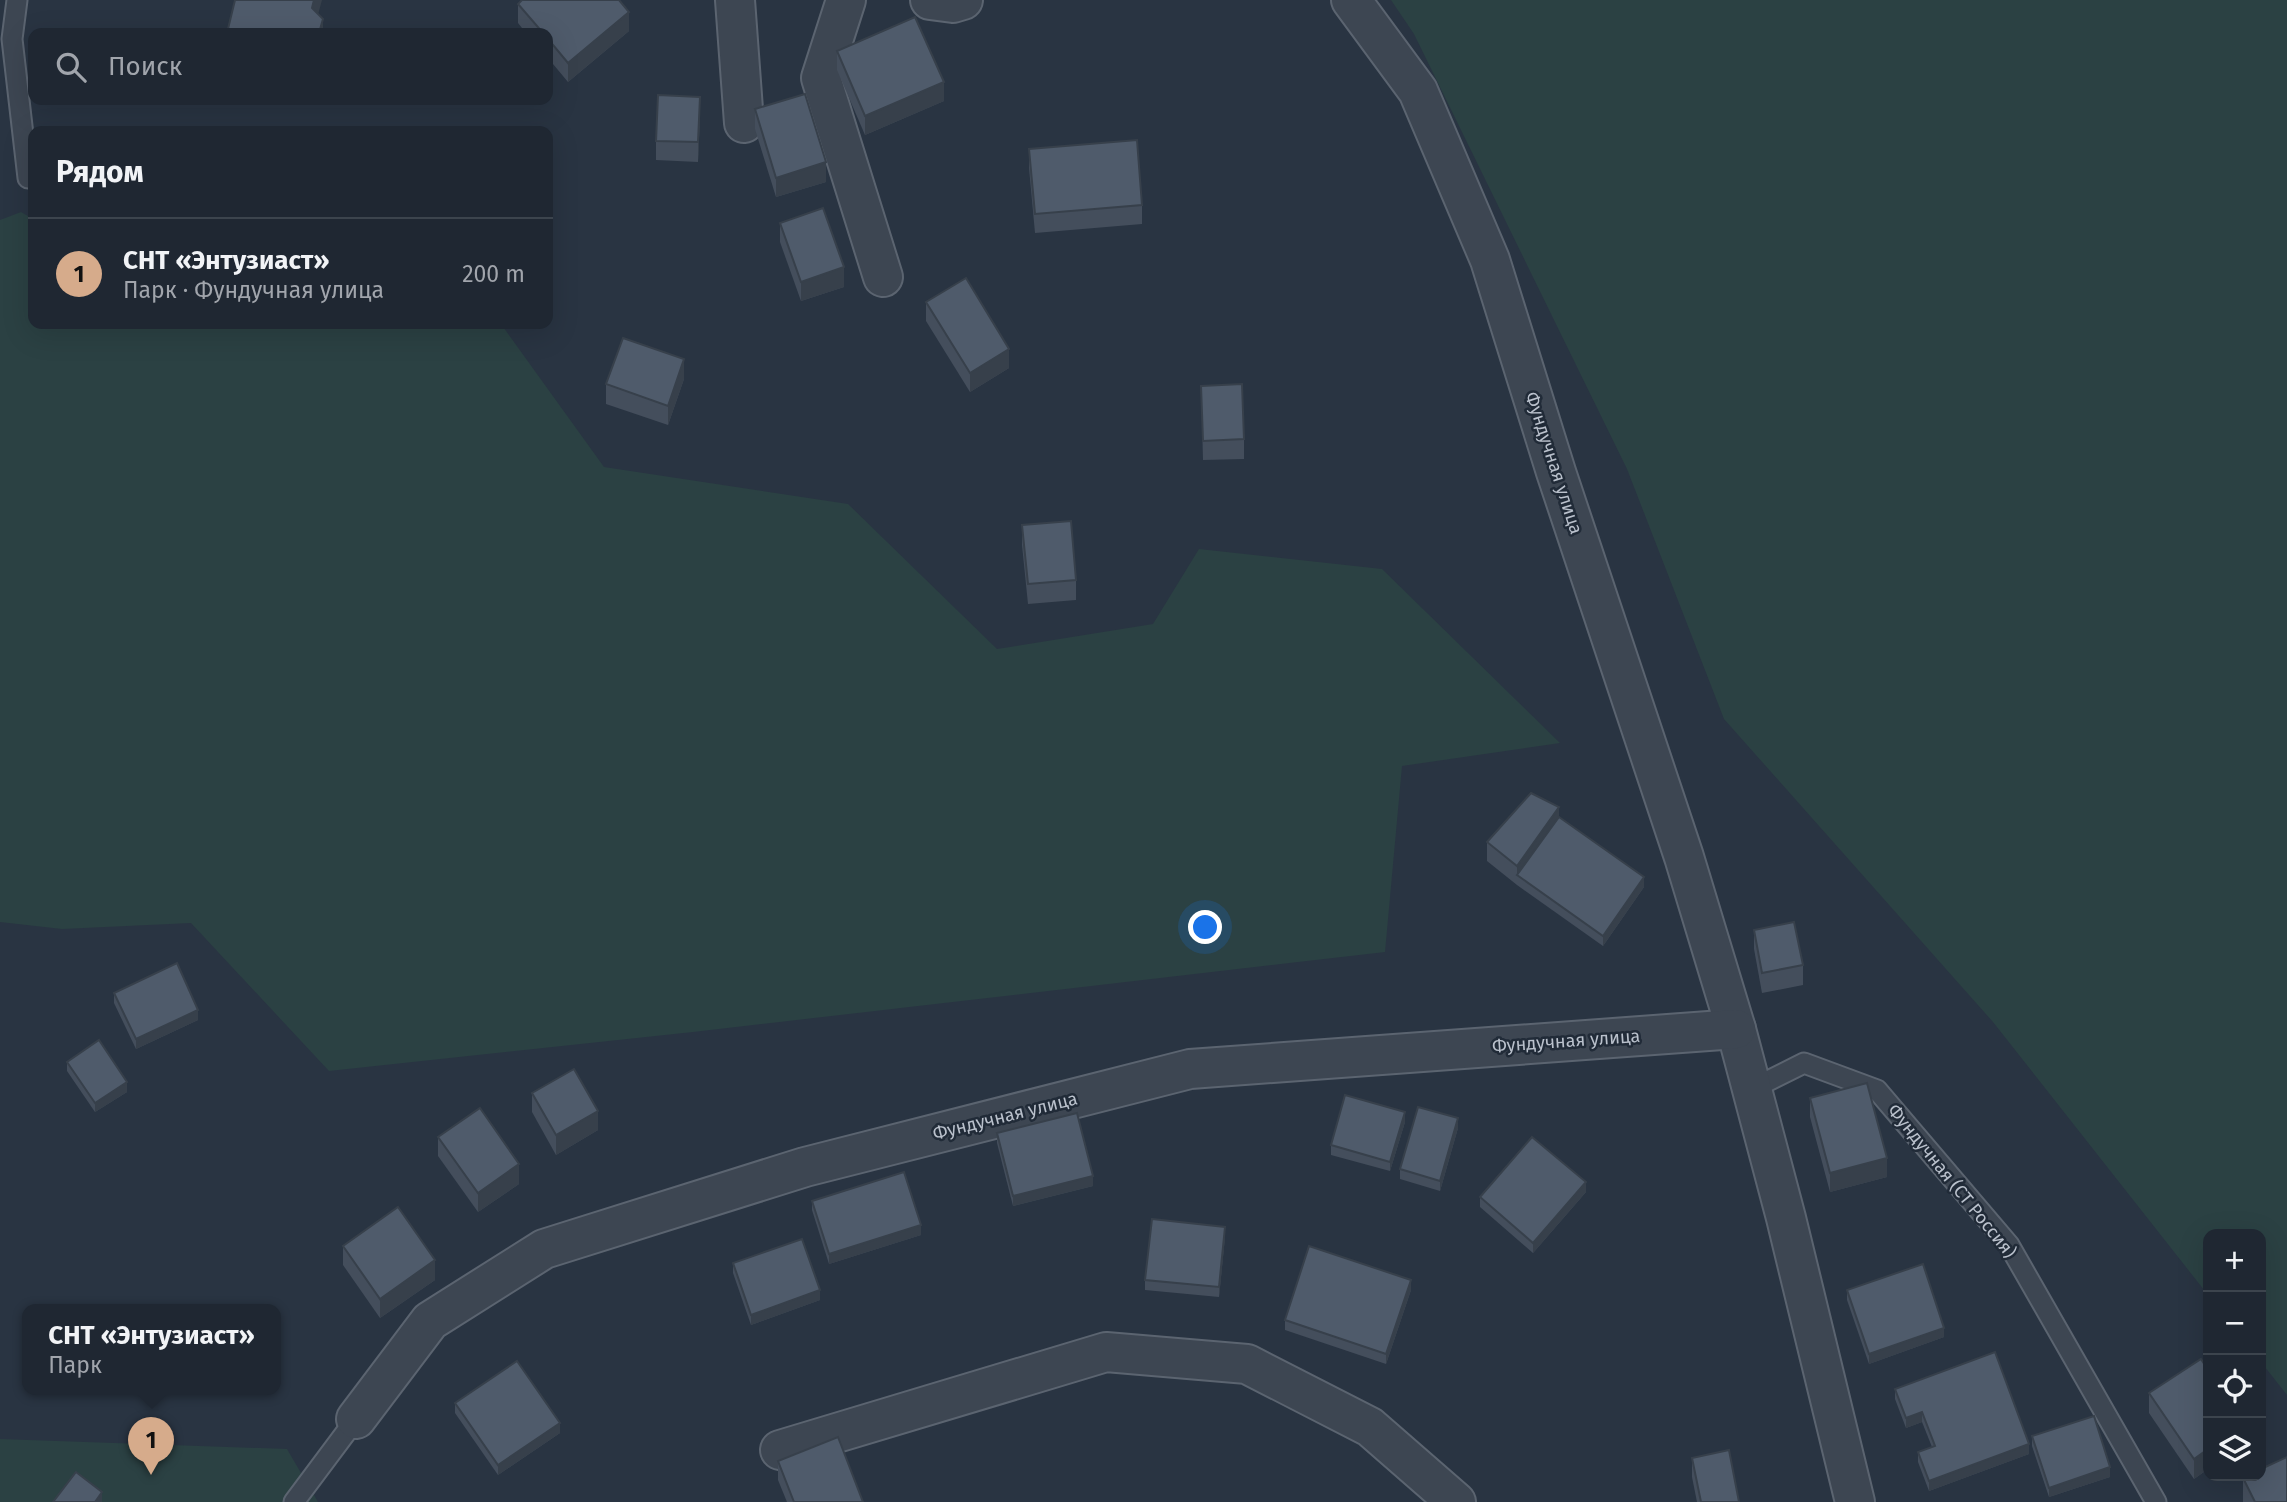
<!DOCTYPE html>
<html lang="ru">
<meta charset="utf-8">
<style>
:root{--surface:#1f2732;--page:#2c333e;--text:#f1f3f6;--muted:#a1a5ac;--line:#3c444d;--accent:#d6ab8b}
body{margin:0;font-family:"Fira Sans",sans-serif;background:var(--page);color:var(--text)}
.controls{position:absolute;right:21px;bottom:21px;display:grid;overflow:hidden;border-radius:14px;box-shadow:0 7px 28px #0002}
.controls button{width:63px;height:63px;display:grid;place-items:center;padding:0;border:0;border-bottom:2px solid var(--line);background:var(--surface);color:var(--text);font:35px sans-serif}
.you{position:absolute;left:1206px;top:928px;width:24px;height:24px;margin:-18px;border:5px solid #fff;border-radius:50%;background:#1a73e8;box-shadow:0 0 0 10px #1a73e833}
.badge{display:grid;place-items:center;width:46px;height:46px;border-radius:50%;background:var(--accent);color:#111;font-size:23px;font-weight:700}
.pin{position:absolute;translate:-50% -58px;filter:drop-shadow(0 2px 4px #0008)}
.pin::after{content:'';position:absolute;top:37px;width:24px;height:21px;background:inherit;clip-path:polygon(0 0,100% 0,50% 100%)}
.popup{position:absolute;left:22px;top:1304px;width:259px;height:91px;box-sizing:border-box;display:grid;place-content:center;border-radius:14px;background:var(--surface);filter:drop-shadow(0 2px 5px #0005);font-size:23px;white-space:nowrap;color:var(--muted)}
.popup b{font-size:26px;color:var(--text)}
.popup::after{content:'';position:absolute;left:50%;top:100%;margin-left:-14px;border:14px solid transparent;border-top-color:var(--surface)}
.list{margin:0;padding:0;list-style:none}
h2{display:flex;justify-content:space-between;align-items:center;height:91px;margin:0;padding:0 28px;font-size:30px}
h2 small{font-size:23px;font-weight:400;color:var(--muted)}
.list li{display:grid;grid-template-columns:46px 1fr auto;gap:21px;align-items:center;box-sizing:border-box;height:112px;padding:0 28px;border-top:2px solid var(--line)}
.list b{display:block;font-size:26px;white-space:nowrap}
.list p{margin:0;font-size:23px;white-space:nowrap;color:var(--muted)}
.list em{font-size:23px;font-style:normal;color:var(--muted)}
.icon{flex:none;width:38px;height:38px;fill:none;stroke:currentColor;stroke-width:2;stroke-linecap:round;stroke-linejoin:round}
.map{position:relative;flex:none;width:2287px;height:1502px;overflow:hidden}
.search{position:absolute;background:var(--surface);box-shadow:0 7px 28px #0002;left:28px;top:28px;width:525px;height:77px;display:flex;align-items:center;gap:18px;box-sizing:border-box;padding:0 24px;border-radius:14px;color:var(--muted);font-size:26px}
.panel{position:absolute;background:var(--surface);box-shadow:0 7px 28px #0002;left:28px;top:126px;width:525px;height:203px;border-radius:14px}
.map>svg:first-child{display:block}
</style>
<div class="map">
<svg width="2287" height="1502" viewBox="0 0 2287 1502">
<rect width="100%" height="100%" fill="#293442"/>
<g fill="#2b4143">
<path d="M1391 0H2287V1395L2261 1362V1234H2208V1295L1993 1022 1724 719 1627 469 1414 34Z"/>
<path d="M21 212 33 219V324H501L604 467 848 504 997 649 1153 624 1199 549 1382 569 1560 743 1402 766 1385 952 693 1032 329 1071 191 923 62 929 0 922V220Z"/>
<path d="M0 1439 287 1449 318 1502H0Z"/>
</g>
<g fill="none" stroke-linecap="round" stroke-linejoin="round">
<defs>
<g id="service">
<path d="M17 0 12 39 28 178"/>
<path d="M1752 1089 1804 1063 1877 1090 2009 1245 2156 1502"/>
<path d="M294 1502 356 1419"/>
</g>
<g id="minor">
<path d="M735 0 744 123"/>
<path d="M846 0 821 78 883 277"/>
<path d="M930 0 953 3 963 0"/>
<path d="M1351 0 1418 91 1490 260 1556 472 1684 857 1736 1029 1786 1218 1855 1502"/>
<path d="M356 1419 430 1321 544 1249 805 1167 1190 1069 1736 1029"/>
<path d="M780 1450 1106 1352 1247 1364 1370 1427 1456 1502"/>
</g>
</defs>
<use href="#service" stroke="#5b6470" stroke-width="23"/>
<use href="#minor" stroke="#5b6470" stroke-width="42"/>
<use href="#service" stroke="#3d4652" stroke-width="19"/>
<use href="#minor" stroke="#3d4652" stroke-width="38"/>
</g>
<g fill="#444e5c">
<path d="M518 4 629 31 568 82 548 58V33H526L518 23Z"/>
<path d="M837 51 944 101 865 135 837 70Z"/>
<path d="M755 109 826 182 776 197 755 129Z"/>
<path d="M700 116 698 162 656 160V141Z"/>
<path d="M1029 149 1142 205V224L1035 233 1029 168Z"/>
<path d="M780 223 844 287 801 301 780 242Z"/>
<path d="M926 302 1009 368 970 392 926 321Z"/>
<path d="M684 379 668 425 606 404V384Z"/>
<path d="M1201 386 1244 439V459L1203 460Z"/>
<path d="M1022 525 1076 580V600L1028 604 1022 545Z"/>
<path d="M1559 817 1644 887 1603 946 1517 885 1487 861V842Z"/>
<path d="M1754 930 1803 965V985L1762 993 1754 949Z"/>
<path d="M114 993 198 1020 136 1049 114 1003Z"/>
<path d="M67 1062 127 1092 95 1112 67 1071Z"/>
<path d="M532 1093 598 1130 556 1155 532 1112Z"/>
<path d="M1810 1098 1887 1177 1830 1192 1810 1117Z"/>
<path d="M1405 1122 1390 1171 1331 1155V1145Z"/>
<path d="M1458 1128 1440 1191 1400 1179V1169Z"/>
<path d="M997 1133 1093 1186 1013 1206 997 1143Z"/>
<path d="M438 1137 519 1184 478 1212 438 1156Z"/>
<path d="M1586 1192 1533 1253 1480 1207V1197Z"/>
<path d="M812 1201 921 1235 829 1264 812 1210Z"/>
<path d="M1225 1237 1219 1297 1145 1290V1280Z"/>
<path d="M343 1246 435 1280 380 1318 343 1265Z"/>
<path d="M733 1263 820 1300 751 1325 733 1273Z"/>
<path d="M1411 1290 1386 1364 1285 1330V1320Z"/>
<path d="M1847 1290 1944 1337 1869 1364 1847 1300Z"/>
<path d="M2208 1370V1469L2194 1479 2149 1413V1393Z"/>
<path d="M1895 1389 2029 1454 1929 1491 1918 1462V1452L1932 1447 1922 1422 1906 1428 1895 1399Z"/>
<path d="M455 1403 560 1433 498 1475 455 1413Z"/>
<path d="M2032 1436 2110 1477 2049 1497 2032 1446Z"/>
<path d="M1692 1458 1739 1502H1697L1692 1477Z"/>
<path d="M778 1461 863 1502H787L778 1480Z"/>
<path d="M2243 1478 2287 1502H2243Z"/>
</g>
<g fill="#37404b">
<path d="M314 0H322L313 33 312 8Z"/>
<path d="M629 12V31L568 82V63Z"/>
<path d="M323 19V33H319Z"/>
<path d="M944 82V101L865 135V116Z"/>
<path d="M700 97V116L698 162V142Z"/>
<path d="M826 162V182L776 197V178Z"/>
<path d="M844 267V287L801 301V282Z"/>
<path d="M1009 349V368L970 392V373Z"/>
<path d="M684 359V379L668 425V406Z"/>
<path d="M1559 807V827L1517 875V866Z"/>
<path d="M1644 877V887L1603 946V936Z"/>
<path d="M198 1010V1020L136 1049V1039Z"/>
<path d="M127 1082V1092L95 1112V1103Z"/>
<path d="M598 1111V1130L556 1155V1135Z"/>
<path d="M1405 1112V1122L1390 1171V1162Z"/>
<path d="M1458 1118V1128L1440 1191V1181Z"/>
<path d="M1887 1158V1177L1830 1192V1173Z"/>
<path d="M519 1164V1184L478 1212V1193Z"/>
<path d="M1093 1176V1186L1013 1206V1196Z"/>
<path d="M1586 1182V1192L1533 1253V1243Z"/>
<path d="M921 1225V1235L829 1264V1254Z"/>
<path d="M1225 1227V1237L1219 1297V1287Z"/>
<path d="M435 1260V1280L380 1318V1299Z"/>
<path d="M1411 1280V1290L1386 1364V1354Z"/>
<path d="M820 1290V1300L751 1325V1315Z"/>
<path d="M1944 1328V1337L1869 1364V1354Z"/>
<path d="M1922 1412V1422L1906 1428V1418Z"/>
<path d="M560 1423V1433L498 1475V1465Z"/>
<path d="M2029 1444V1454L1929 1491V1481Z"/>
<path d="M2208 1449V1469L2194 1479V1459Z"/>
<path d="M2110 1467V1477L2049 1497V1488Z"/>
<path d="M102 1492V1502H95Z"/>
</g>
<g fill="#4f5b6b" stroke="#37404b" stroke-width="2">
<path d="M235 0H314L312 8 323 19 319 33H227Z"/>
<path d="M522 0H619L629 12 568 63 548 39V33H543L518 4Z"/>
<path d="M915 17 944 82 865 116 837 51Z"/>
<path d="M805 94 826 162 776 178 755 109Z"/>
<path d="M658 95 700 97 698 142 656 141Z"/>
<path d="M1137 140 1142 205 1035 214 1029 149Z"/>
<path d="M823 208 844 267 801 282 780 223Z"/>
<path d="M966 278 1009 349 970 373 926 302Z"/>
<path d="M623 338 684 359 668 406 606 384Z"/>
<path d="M1242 384 1244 439 1203 441 1201 386Z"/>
<path d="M1071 521 1076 580 1028 584 1022 525Z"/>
<path d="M1531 793 1559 807 1517 866 1487 842Z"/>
<path d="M1559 817 1644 877 1603 936 1517 875Z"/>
<path d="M1794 922 1803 965 1762 973 1754 930Z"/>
<path d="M177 963 198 1010 136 1039 114 993Z"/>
<path d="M99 1040 127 1082 95 1103 67 1062Z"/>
<path d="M574 1069 598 1111 556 1135 532 1093Z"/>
<path d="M1867 1083 1887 1158 1830 1173 1810 1098Z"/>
<path d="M1345 1095 1405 1112 1390 1162 1331 1145Z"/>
<path d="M1418 1107 1458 1118 1440 1181 1400 1169Z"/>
<path d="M480 1108 519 1164 478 1193 438 1137Z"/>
<path d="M1077 1113 1093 1176 1013 1196 997 1133Z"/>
<path d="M1532 1137 1586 1182 1533 1243 1480 1197Z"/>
<path d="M904 1172 921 1225 829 1254 812 1201Z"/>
<path d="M398 1207 435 1260 380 1299 343 1246Z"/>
<path d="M1152 1219 1225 1227 1219 1287 1145 1280Z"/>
<path d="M802 1239 820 1290 751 1315 733 1263Z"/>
<path d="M1309 1246 1411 1280 1386 1354 1285 1320Z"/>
<path d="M1923 1264 1944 1328 1869 1354 1847 1290Z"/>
<path d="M1995 1352 2029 1444 1929 1481 1918 1452 1935 1446 1922 1412 1906 1418 1895 1389Z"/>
<path d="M2201 1359 2208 1370V1449L2194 1459 2149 1393Z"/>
<path d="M517 1361 560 1423 498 1465 455 1403Z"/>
<path d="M2094 1416 2110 1467 2049 1488 2032 1436Z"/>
<path d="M838 1437 863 1502H794L778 1461Z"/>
<path d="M1729 1450 1739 1502H1701L1692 1458Z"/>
<path d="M2287 1457V1502H2255L2243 1478 2247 1476H2261V1469Z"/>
<path d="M76 1472 102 1492 95 1502H53Z"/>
</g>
<g text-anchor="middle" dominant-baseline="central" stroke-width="5" stroke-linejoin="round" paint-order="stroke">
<g font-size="18" fill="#bac1cc" stroke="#212b38">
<text transform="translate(1554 463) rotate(72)">Фундучная улица</text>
<text transform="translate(1566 1041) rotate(-4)">Фундучная улица</text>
<text transform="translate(1005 1116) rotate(-14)">Фундучная улица</text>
<text transform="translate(1952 1181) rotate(51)">Фундучная (СТ Россия)</text>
</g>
</g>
</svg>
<div class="controls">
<button>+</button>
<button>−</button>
<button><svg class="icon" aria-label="locate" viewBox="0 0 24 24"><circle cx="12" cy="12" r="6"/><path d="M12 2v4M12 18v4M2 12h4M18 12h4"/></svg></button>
<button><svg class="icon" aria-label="layers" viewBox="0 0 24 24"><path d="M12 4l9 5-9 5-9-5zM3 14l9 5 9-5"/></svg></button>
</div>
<div class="you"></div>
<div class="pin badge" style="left:151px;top:1475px">1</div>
<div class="popup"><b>СНТ «Энтузиаст»</b>Парк</div>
<div class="search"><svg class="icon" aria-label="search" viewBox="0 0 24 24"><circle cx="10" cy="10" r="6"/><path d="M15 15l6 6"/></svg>Поиск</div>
<section class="panel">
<h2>Рядом<small></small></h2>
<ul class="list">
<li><span class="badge">1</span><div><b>СНТ «Энтузиаст»</b><p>Парк · Фундучная улица</p></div><em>200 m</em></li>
</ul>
</section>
</div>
